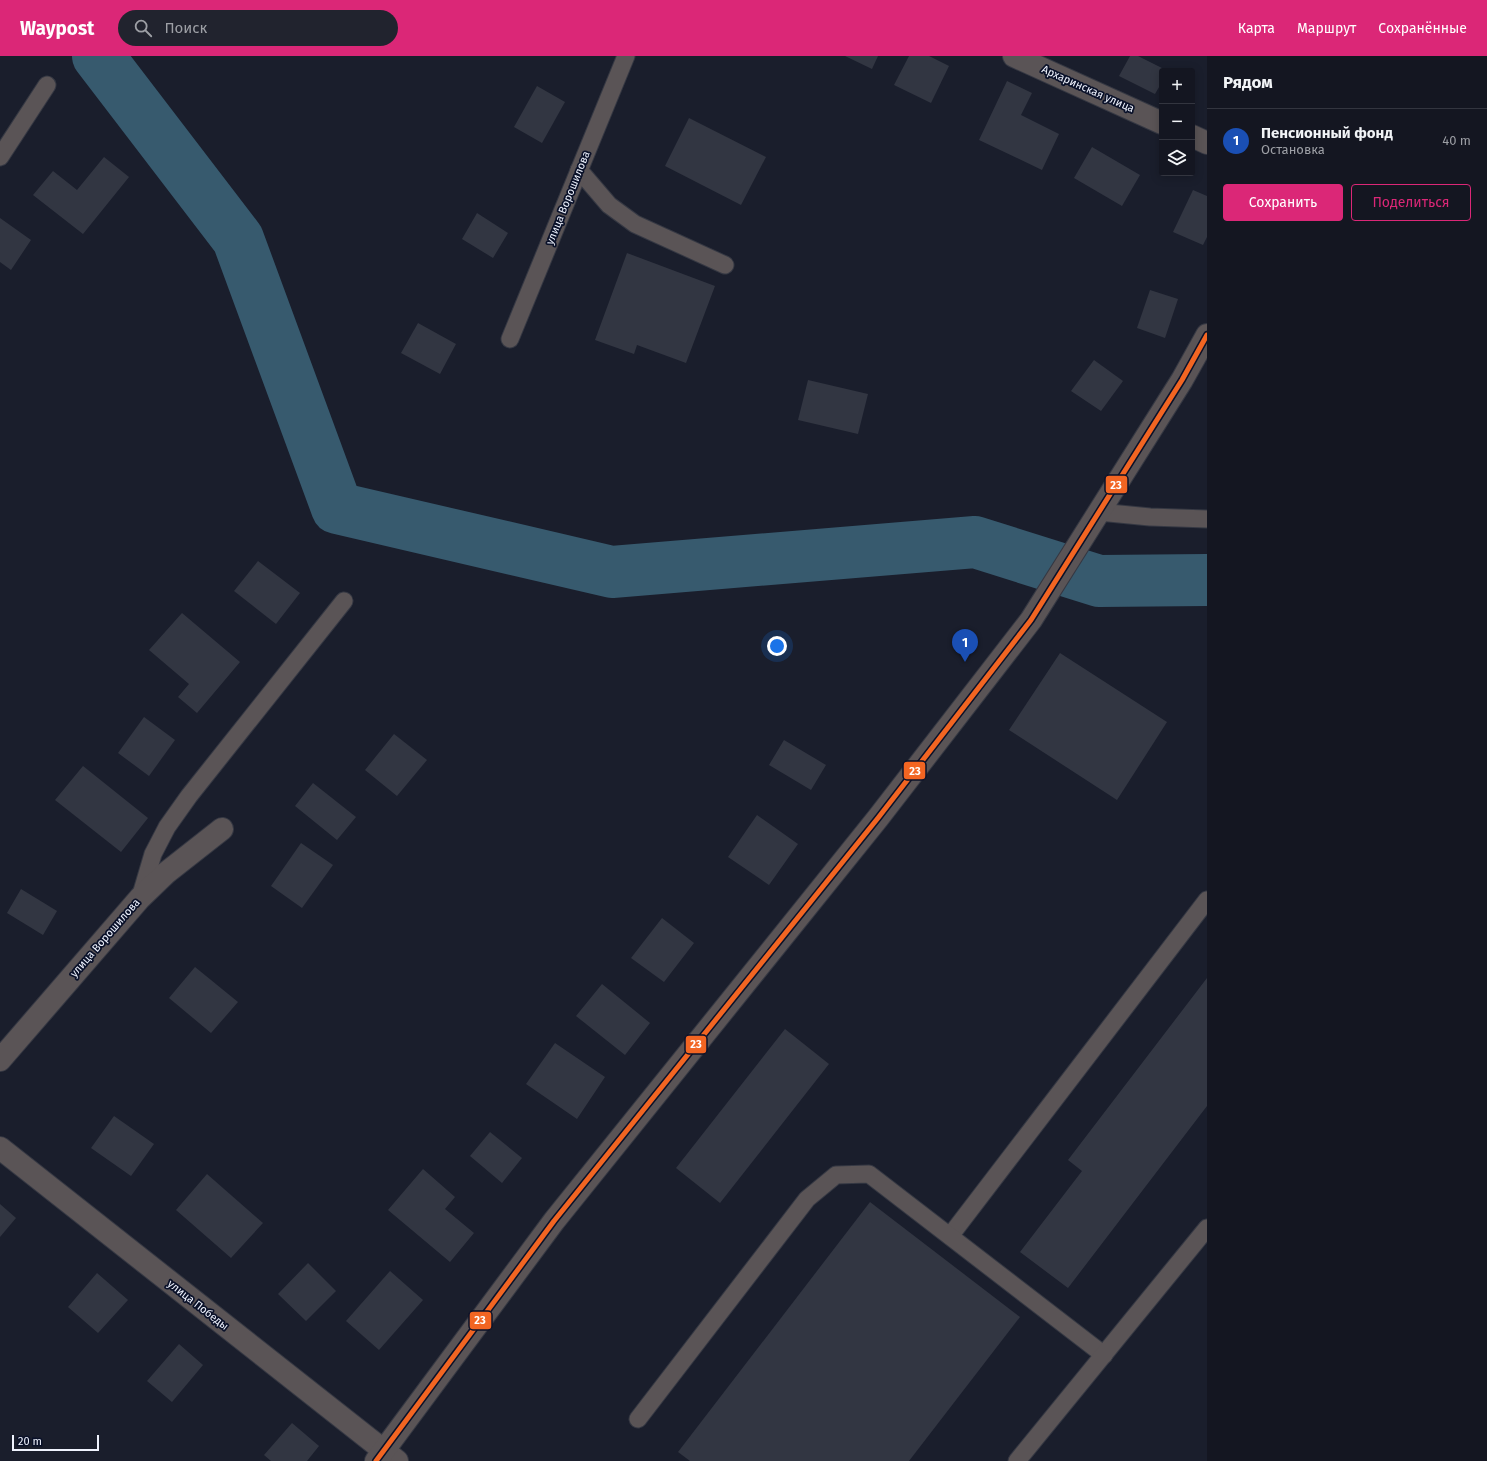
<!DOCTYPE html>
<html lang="ru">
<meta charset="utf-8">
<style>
:root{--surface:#141621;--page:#21232e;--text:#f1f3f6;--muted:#9d9fa5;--line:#33353f;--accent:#db2777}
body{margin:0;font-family:"Fira Sans",sans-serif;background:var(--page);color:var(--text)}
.controls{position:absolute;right:12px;top:12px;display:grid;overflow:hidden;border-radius:4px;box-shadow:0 2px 10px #0003}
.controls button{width:36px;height:36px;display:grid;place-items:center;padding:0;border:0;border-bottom:1px solid var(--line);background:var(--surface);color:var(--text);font:20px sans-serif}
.scale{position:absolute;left:12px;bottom:10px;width:87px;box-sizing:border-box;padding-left:4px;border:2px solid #eff3fe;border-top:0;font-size:11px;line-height:14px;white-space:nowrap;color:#eff3fe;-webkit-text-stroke:3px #0a1129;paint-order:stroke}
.you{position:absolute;left:777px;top:590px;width:14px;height:14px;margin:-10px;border:3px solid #fff;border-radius:50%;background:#1a73e8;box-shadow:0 0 0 6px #1a73e833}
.badge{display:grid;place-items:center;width:26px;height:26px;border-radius:50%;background:var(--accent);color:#fff;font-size:13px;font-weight:700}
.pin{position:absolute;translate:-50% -33px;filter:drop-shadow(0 1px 2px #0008)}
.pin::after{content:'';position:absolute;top:21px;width:14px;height:12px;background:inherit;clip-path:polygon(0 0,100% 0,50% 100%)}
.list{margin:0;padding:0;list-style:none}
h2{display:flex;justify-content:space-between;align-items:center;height:52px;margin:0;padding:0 16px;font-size:17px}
h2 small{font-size:13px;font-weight:400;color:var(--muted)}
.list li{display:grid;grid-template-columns:26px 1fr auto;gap:12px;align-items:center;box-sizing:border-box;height:64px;padding:0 16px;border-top:1px solid var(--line)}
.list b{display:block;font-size:15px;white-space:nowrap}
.list p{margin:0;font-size:13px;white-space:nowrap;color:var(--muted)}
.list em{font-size:13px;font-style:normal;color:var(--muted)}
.actions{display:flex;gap:8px;padding:12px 16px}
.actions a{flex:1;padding:9px 0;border:1px solid var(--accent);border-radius:4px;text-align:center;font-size:14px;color:var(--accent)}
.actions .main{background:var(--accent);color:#fff}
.icon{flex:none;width:22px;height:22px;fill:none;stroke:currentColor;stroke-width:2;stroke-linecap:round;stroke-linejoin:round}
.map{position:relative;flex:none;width:1207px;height:1405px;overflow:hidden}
header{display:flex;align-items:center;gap:24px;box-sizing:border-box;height:56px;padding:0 20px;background:var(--accent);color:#fff}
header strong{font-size:19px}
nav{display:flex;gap:22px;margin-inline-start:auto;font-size:14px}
.search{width:280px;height:36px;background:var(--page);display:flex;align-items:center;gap:10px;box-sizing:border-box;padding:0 14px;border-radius:22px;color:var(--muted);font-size:15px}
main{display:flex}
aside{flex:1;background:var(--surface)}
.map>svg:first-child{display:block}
</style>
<header>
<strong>Waypost</strong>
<div class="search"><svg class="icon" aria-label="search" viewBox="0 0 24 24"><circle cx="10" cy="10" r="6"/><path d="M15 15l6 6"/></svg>Поиск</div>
<nav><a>Карта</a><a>Маршрут</a><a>Сохранённые</a></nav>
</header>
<main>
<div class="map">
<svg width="1207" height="1405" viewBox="0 0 1207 1405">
<rect width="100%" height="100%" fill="#1a1e2c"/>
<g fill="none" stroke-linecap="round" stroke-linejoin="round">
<path stroke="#375a6e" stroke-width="52" d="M98 0 238 183 337 452 612 516 975 486 1099 525 1207 524"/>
</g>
<g fill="#323642">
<path d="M845 0H878L872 13Z"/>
<path d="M909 0H929L949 10 931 47 894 29Z"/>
<path d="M1130 0H1138L1168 15H1162V26L1155 38 1119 20Z"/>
<path d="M1007 25 1032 37 1021 59 1059 78 1042 114 979 84Z"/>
<path d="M537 30 565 46 542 87 514 71Z"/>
<path d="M689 62 766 101 741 149 665 110Z"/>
<path d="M1092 91 1140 119 1122 150 1074 122Z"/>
<path d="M104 101 129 121 83 178 33 139 53 115 77 134Z"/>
<path d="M1193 134 1207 140V181L1203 189 1173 176Z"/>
<path d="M477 157 508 177 493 202 462 183Z"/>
<path d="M0 162 31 184 11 214 0 206Z"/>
<path d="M627 197 715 230 686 307 637 289 634 298 595 284Z"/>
<path d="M1150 234 1178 243 1165 282 1137 272Z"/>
<path d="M418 267 456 288 440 318 401 297Z"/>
<path d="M1094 304 1123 325 1101 355 1071 335Z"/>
<path d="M808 324 868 338 858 378 798 364Z"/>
<path d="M258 505 300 537 276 568 234 535Z"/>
<path d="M182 557 240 606 197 657 178 641 189 628 149 594Z"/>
<path d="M1060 597 1167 666 1117 744 1009 674Z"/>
<path d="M144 661 175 684 149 720 118 697Z"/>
<path d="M394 678 427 704 397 740 365 714Z"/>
<path d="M784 684 826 709 811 734 769 709Z"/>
<path d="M83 710 148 762 121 796 55 744Z"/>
<path d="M313 727 356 761 337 784 295 750Z"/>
<path d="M757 759 798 788 769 829 728 801Z"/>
<path d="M301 787 333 809 302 852 271 830Z"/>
<path d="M21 833 57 855 43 879 7 857Z"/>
<path d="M662 862 694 887 664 926 631 902Z"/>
<path d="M195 911 238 946 211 977 169 942Z"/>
<path d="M1207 922V1050L1068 1232 1020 1196 1082 1115 1068 1104Z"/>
<path d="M602 928 650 967 625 999 576 960Z"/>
<path d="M785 973 829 1008 720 1147 676 1112Z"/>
<path d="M555 987 605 1021 577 1063 526 1028Z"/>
<path d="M114 1060 154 1088 131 1120 91 1092Z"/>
<path d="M490 1076 522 1102 502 1127 470 1100Z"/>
<path d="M423 1113 455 1141 445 1153 474 1177 450 1206 388 1154Z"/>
<path d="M207 1118 263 1167 231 1202 176 1154Z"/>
<path d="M870 1146 1020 1261 909 1405H690L678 1396Z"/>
<path d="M0 1148 16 1162 0 1181Z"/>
<path d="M308 1207 336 1235 306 1265 278 1238Z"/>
<path d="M390 1215 423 1244 379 1294 346 1265Z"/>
<path d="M97 1217 128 1244 98 1277 68 1251Z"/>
<path d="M179 1288 203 1309 172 1346 147 1325Z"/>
<path d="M292 1367 319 1390 307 1405H271L264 1399Z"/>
</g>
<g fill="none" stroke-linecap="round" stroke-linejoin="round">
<defs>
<g id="service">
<path d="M0 101 47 29"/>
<path d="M579 114 609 149 635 168 725 209"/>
<path d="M510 283 626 0"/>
<path d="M1099 456 1150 461 1207 463"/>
<path d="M140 842 153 798 167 771 189 740 344 545"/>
<path d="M950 1180 1207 844"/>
<path d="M638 1363 807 1143 836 1119 869 1118 1104 1299"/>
<path d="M1017 1405 1207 1172"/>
</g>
<g id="minor">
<path d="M1014 0 1162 67"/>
<path d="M1192 80 1207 87"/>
<path d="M0 1004 140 842 166 817 222 773"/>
<path d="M0 1092 397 1405"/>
<path d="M376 1405 554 1165 878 762 1031 564 1182 324 1207 279"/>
</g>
</defs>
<use href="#service" stroke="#353843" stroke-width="19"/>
<use href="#minor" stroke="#353843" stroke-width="24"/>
<use href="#service" stroke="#5a5456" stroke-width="17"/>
<use href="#minor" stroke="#5a5456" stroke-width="22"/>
<defs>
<path id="bus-1" d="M376 1405 554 1165 878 762 1031 564 1182 324 1207 279"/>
</defs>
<use href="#bus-1" stroke="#0a1129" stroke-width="8"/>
<use href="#bus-1" stroke="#f26522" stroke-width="5"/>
</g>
<g text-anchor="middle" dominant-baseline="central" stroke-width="3.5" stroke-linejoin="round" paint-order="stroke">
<g font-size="11" fill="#eff3fe" stroke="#0a1129">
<text transform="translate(1088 33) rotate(24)">Архаринская улица</text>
<text transform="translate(568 142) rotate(-68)">улица Ворошилова</text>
<text transform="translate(105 882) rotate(-49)">улица Ворошилова</text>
<text transform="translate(198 1249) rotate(38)">улица Победы</text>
</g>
</g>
<g stroke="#0a1129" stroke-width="1.5">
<rect x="1105" y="419" width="23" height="19" rx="4" fill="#f26522"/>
<rect x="903" y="705" width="23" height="19" rx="4" fill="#f26522"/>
<rect x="685" y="979" width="22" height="19" rx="4" fill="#f26522"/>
<rect x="469" y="1255" width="23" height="19" rx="4" fill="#f26522"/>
</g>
<g font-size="11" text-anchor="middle" font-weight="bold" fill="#fff">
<text x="1116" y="433">23</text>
<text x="915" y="719">23</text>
<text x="696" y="992">23</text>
<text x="480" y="1268">23</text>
</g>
</svg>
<div class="controls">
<button>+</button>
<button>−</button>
<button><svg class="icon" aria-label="layers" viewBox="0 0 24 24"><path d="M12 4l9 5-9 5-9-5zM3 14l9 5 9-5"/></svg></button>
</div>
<div class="scale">20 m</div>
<div class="you"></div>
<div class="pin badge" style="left:965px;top:606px;background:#1a4fb4">1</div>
</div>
<aside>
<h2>Рядом<small></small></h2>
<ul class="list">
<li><span class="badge" style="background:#1a4fb4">1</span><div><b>Пенсионный фонд</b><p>Остановка</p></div><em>40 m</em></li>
</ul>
<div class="actions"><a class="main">Сохранить</a><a>Поделиться</a></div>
</aside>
</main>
